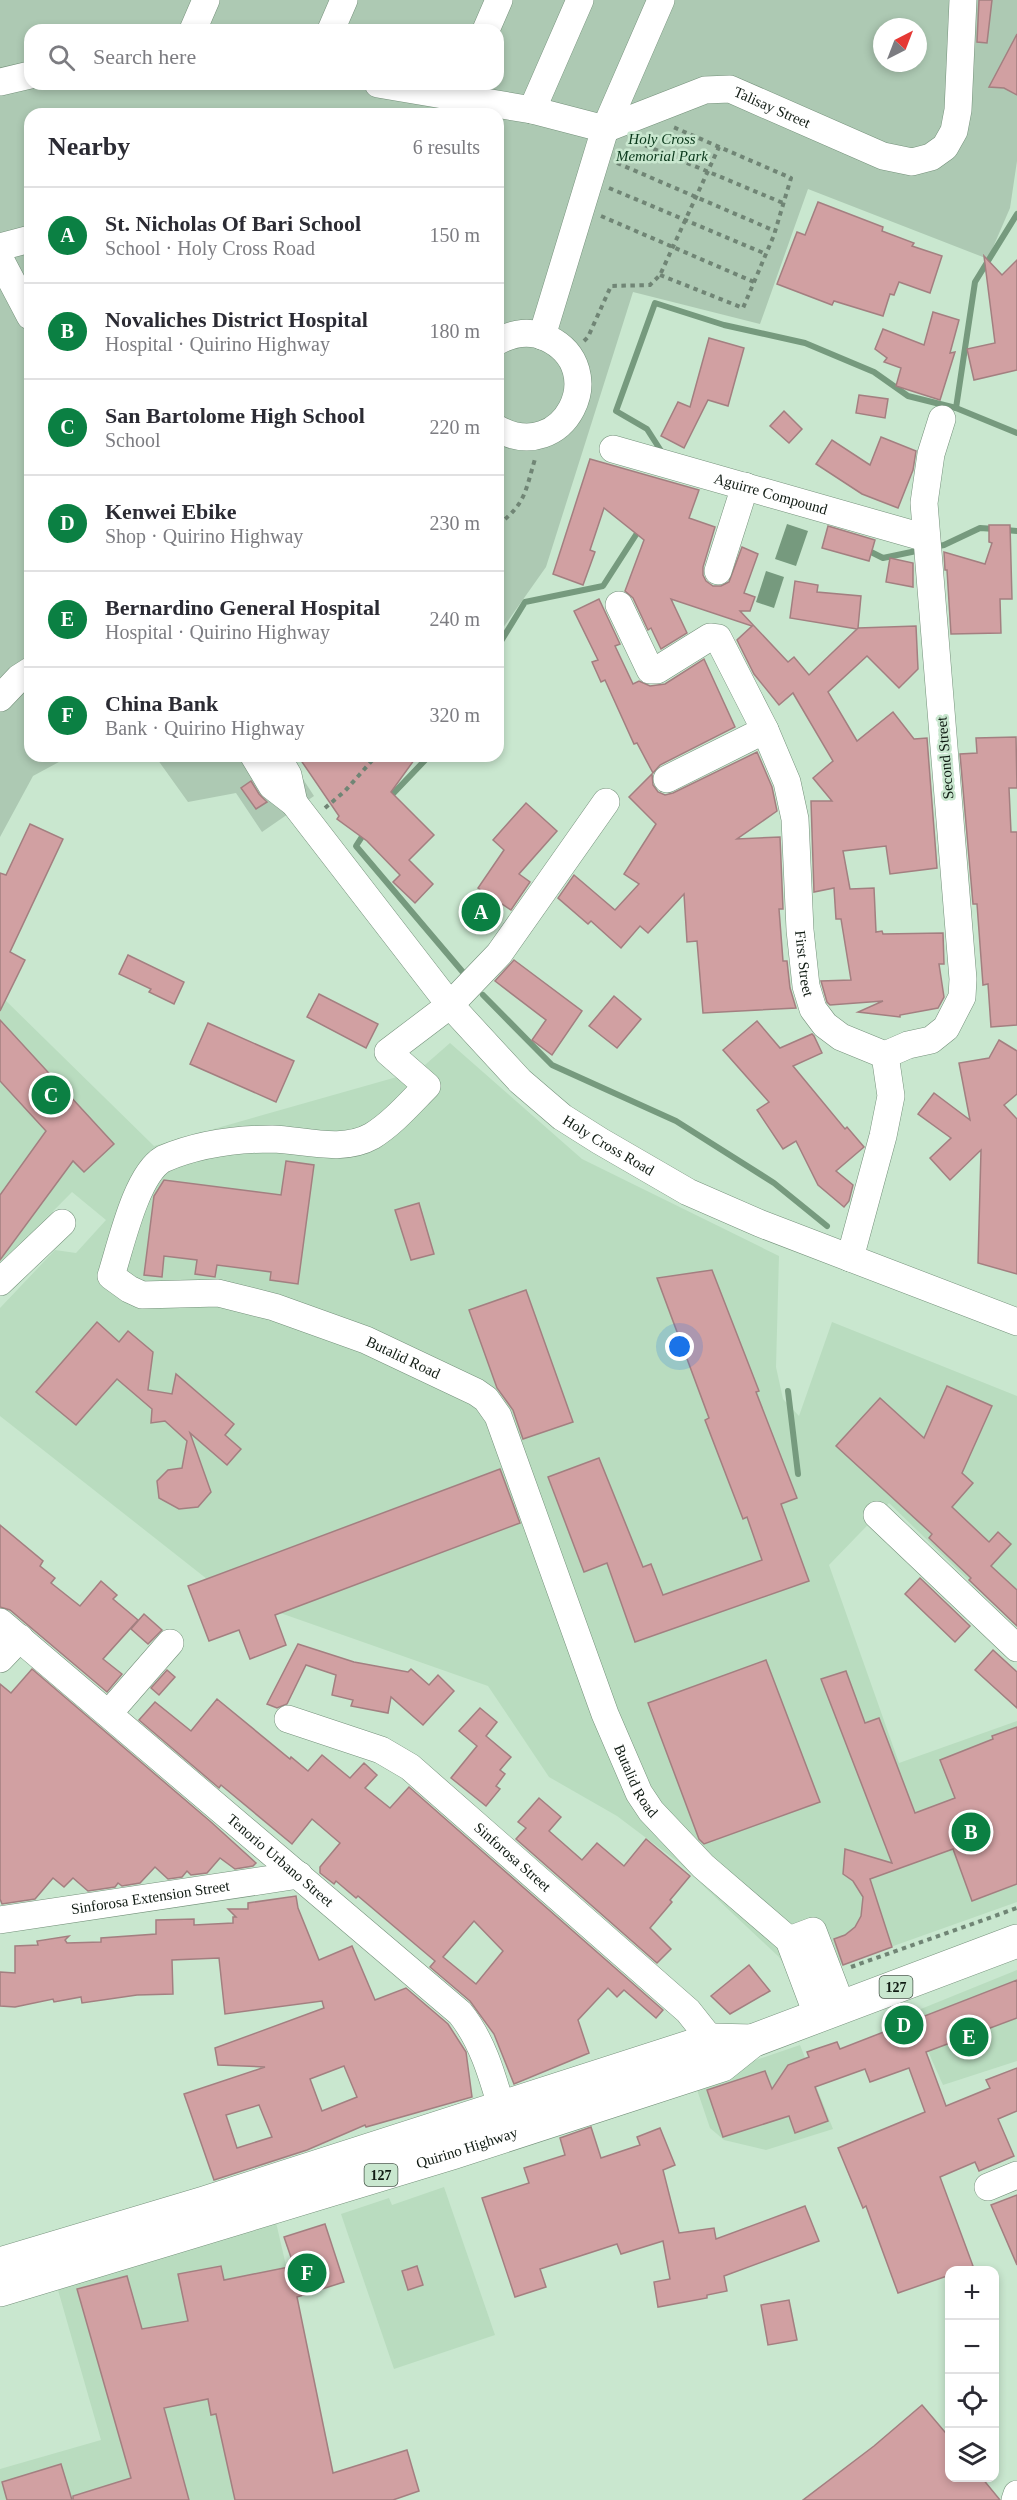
<!DOCTYPE html>
<meta charset="utf-8">
<style>
:root{--surface:#fff;--page:#f2f2f3;--text:#2b2b33;--muted:#7c7c81;--line:#e1e1e2;--accent:#0b8043}
body{margin:0;font-family:Georgia,serif;background:var(--page);color:var(--text)}
.controls{position:absolute;right:18px;bottom:18px;display:grid;overflow:hidden;border-radius:12px;box-shadow:0 3px 9px #0003}
.controls button{width:54px;height:54px;display:grid;place-items:center;padding:0;border:0;border-bottom:2px solid var(--line);background:var(--surface);color:var(--text);font:30px sans-serif}
.compass{position:absolute;left:873px;top:18px;width:54px;height:54px;border-radius:50%;background:var(--surface);box-shadow:0 3px 9px #0003;rotate:42deg}
.you{position:absolute;left:680px;top:1347px;width:21px;height:21px;margin:-15px;border:4px solid #fff;border-radius:50%;background:#1a73e8;box-shadow:0 0 0 9px #1a73e833}
.badge{display:grid;place-items:center;width:39px;height:39px;border-radius:50%;background:var(--accent);color:#fff;font-size:20px;font-weight:700}
.pin{position:absolute;translate:-50% -50%;border:3px solid #fff;box-shadow:0 2px 6px #0006}
.list{margin:0;padding:0;list-style:none}
h2{display:flex;justify-content:space-between;align-items:center;height:78px;margin:0;padding:0 24px;font-size:26px}
h2 small{font-size:20px;font-weight:400;color:var(--muted)}
.list li{display:grid;grid-template-columns:39px 1fr auto;gap:18px;align-items:center;box-sizing:border-box;height:96px;padding:0 24px;border-top:2px solid var(--line)}
.list b{display:block;font-size:22px;white-space:nowrap}
.list p{margin:0;font-size:20px;white-space:nowrap;color:var(--muted)}
.list em{font-size:20px;font-style:normal;color:var(--muted)}
.icon{flex:none;width:33px;height:33px;fill:none;stroke:currentColor;stroke-width:2;stroke-linecap:round;stroke-linejoin:round}
.map{position:relative;flex:none;width:1017px;height:2500px;overflow:hidden}
.search{position:absolute;background:var(--surface);box-shadow:0 3px 9px #0003;left:24px;top:24px;width:480px;height:66px;display:flex;align-items:center;gap:15px;box-sizing:border-box;padding:0 21px;border-radius:18px;color:var(--muted);font-size:22px}
.panel{position:absolute;background:var(--surface);box-shadow:0 3px 9px #0003;left:24px;top:108px;width:480px;height:654px;border-radius:18px}
.map>svg:first-child{display:block}
</style>
<div class="map">
<svg width="1017" height="2500" viewBox="0 0 1017 2500">
<rect width="100%" height="100%" fill="#c9e7cf"/>
<g fill="#b9dcbf">
<path d="M0 995 154 1146 418 1071 450 1043 582 1159 779 1256 776 1367 783 1399 799 1416 832 1322 1017 1396V1627L889 1503 829 1565 899 1763 1017 1721V1902L795 1981 779 1957 678 1862 617 1816 549 1777 488 1686 226 1594 0 1416V1308L55 1250 76 1253 106 1220 72 1192 0 1265Z"/>
<path d="M1017 1970V2061L943 2085 911 2013Z"/>
<path d="M800 2045 833 2129 766 2150 724 2140 710 2128 694 2081Z"/>
<path d="M444 2187 495 2335 394 2369 341 2214 389 2198 392 2205Z"/>
<path d="M275 2218 335 2477 343 2500H0V2469L101 2440 58 2290Z"/>
</g>
<g fill="#adc9b3" fill-rule="evenodd">
<path d="M0 0H1017V161L1010 208 988 259 808 189 760 324 633 292 546 567 498 635V114H30V756H70L33 776 0 837ZM882 27H918V63H882ZM30 30H498V84H30Z"/>
<path d="M155 756H288L314 796 262 832 236 793 188 802Z"/>
</g>
<g fill="#769a7e">
<path d="M787 524 808 531 796 566 775 559Z"/>
<path d="M766 571 784 577 774 608 756 602Z"/>
</g>
<g fill="none" stroke-linecap="round" stroke-linejoin="round">
<g stroke="#769a7e" stroke-width="6">
<path d="M956 408 1017 433"/>
<path d="M663 454 647 429 616 411 655 303 724 325 805 343 874 372 908 396 956 408 975 282 1017 214"/>
<path d="M1005 530 1017 531"/>
<path d="M934 547 944 545 980 528 995 529"/>
<path d="M865 549 883 558 921 550"/>
<path d="M498 646 525 602 603 586 641 527"/>
<path d="M388 799 429 756"/>
<path d="M365 832 356 846 467 977"/>
<path d="M483 995 552 1065 676 1121 774 1183 827 1226"/>
<path d="M788 1391 798 1474"/>
</g>
</g>
<g fill="#d1a0a2" stroke="#a37f80" stroke-width="1.5" fill-rule="evenodd">
<path d="M979 0H992L987 43 977 42Z"/>
<path d="M1017 34V95L1004 88 989 87Z"/>
<path d="M818 202 883 227 882 231 914 243 912 246 942 256 930 293 899 282 894 295 890 294 883 316 834 301 832 305 777 284 797 232 805 235Z"/>
<path d="M984 256 1002 275 1017 260V370L974 380 967 349 995 343Z"/>
<path d="M933 312 959 320 950 353 955 352 940 400 896 386 901 368 884 362 887 358 875 349 883 329 924 345Z"/>
<path d="M709 338 744 348 728 406 708 400 684 448 661 436 678 402 690 407Z"/>
<path d="M859 395 888 399 885 418 856 413Z"/>
<path d="M784 411 802 429 789 443 770 426Z"/>
<path d="M881 437 916 451 913 470 898 508 862 494 816 464 832 440 870 465Z"/>
<path d="M590 459 699 490 689 518 715 527 703 567V575L706 581 713 586H721L729 582 742 547 758 554 744 593 755 597 750 611H740L788 662 794 657 809 675 857 629 790 618 795 581 818 585 817 592 861 596 858 628 916 626 918 669 899 688 867 656 828 692 857 741 893 712 914 739 927 738 937 868 890 874 886 846 843 851 850 889 874 888 876 932 882 931 883 934 943 933 944 964H939L944 997 938 1008 900 1015V1017L858 1012 883 1001 830 1005 827 1002 821 981 851 980 841 919H836L834 888 814 892 811 801H832L813 778 833 761 793 693 779 705 754 674 737 640 752 626 671 599 687 633 661 649 651 628 648 630 633 598 625 591 644 540 604 508 590 550 595 552 583 585 553 574Z"/>
<path d="M989 525H1010L1012 599H1000L1001 633 951 634 947 570H945L944 552 985 564 992 543 989 542Z"/>
<path d="M828 526 875 540 869 561 822 548Z"/>
<path d="M890 558 913 563V587L886 582Z"/>
<path d="M599 599 620 644 615 646 633 684 639 681 650 686 665 684 704 659 735 727 660 765 653 773 637 743 634 744 605 680 601 682 592 662 598 660 574 611Z"/>
<path d="M1016 737 1017 788H1009L1011 832H1017V1025L991 1027 988 984 983 985 977 904H973L960 754 977 753 976 738Z"/>
<path d="M757 752 772 787 777 811 737 839 780 837 783 909H779L783 961H787L790 988 796 1008 703 1013 697 941 687 942 684 894 648 933 640 926 621 948 591 921 588 924 558 898 574 875 615 910 639 884 624 874 656 824 629 797 652 774 653 785 658 792 665 795 673 793Z"/>
<path d="M298 756H417L391 792 434 835 409 860 433 884 415 903 393 882 400 875 367 841 337 819 339 816Z"/>
<path d="M251 781 259 794 267 802 256 809 241 788Z"/>
<path d="M526 803 557 831 519 874 530 882 511 910 478 888 504 850 493 840Z"/>
<path d="M30 824 63 839 10 952 25 960 0 1011V873L6 875Z"/>
<path d="M128 955 184 982 174 1004 149 992 151 989 119 974Z"/>
<path d="M514 960 582 1011 552 1055 532 1040 546 1020 495 981Z"/>
<path d="M319 994 378 1024 366 1048 307 1017Z"/>
<path d="M614 996 641 1019 617 1048 589 1026Z"/>
<path d="M0 1020 114 1144 84 1172 73 1161 0 1260V1195L46 1131 0 1081Z"/>
<path d="M757 1021 780 1048 812 1034 814 1036 822 1053 793 1066 845 1129 847 1127 864 1147 836 1171 853 1185 849 1201 844 1207 818 1185 796 1141 783 1149 757 1110 769 1102 723 1050Z"/>
<path d="M208 1023 294 1061 276 1102 190 1064Z"/>
<path d="M999 1040 1017 1051V1094L1004 1105 1017 1119V1274L978 1263 981 1150 950 1180 930 1158 951 1138 918 1114 934 1093 970 1120 959 1063 989 1058Z"/>
<path d="M286 1161 314 1165 298 1284 270 1280 271 1272 217 1265 215 1277 195 1274 197 1260 164 1256 162 1277 144 1275 154 1196 164 1180 281 1195Z"/>
<path d="M419 1203 434 1254 411 1260 395 1210Z"/>
<path d="M712 1270 759 1391 756 1392 797 1498 781 1504 809 1581 635 1642 607 1563 584 1572 548 1477 599 1458 643 1567 651 1564 663 1595 762 1560 747 1517 743 1519 705 1420 709 1418 657 1278Z"/>
<path d="M526 1290 573 1422 523 1439 513 1410 497 1388 469 1310Z"/>
<path d="M97 1322 119 1342 128 1331 153 1352 148 1390 172 1394 176 1374 234 1424 225 1435 241 1449 227 1465 190 1433 211 1492 198 1507 179 1509 159 1498 157 1481 168 1470 182 1468 187 1441 165 1421 151 1423 152 1409 117 1379 76 1425 36 1392Z"/>
<path d="M947 1386 992 1406 962 1473 973 1483 952 1507 989 1542 998 1532 1011 1544 991 1566 1017 1590V1626L969 1580 971 1578 929 1538 932 1534 836 1446 880 1398 924 1438Z"/>
<path d="M500 1469 520 1523 275 1615 286 1645 250 1659 239 1630 209 1641 188 1586Z"/>
<path d="M0 1525 43 1561 40 1566 55 1578 51 1583 80 1606 101 1581 117 1595 113 1599 138 1620 103 1659 122 1674 107 1692 10 1610 0 1607Z"/>
<path d="M920 1578 970 1626 955 1642 905 1594Z"/>
<path d="M144 1614 162 1630 148 1644 131 1629Z"/>
<path d="M298 1644 354 1662 408 1672 411 1669 429 1685 438 1675 454 1691 423 1725 391 1697 388 1713 351 1706 353 1700 332 1695 336 1675 306 1665 287 1704 277 1708 267 1704Z"/>
<path d="M993 1650 1017 1672V1708L975 1670Z"/>
<path d="M766 1660 820 1802 704 1844 699 1839 648 1703Z"/>
<path d="M32 1669 211 1822 256 1863 253 1866 235 1869 220 1858 207 1873 191 1875 187 1871 182 1877 168 1879 155 1867 140 1883 122 1886 118 1883 115 1887 88 1891 73 1878 64 1887 53 1878 35 1899 2 1904 0 1899V1684L11 1693Z"/>
<path d="M167 1670 175 1677 159 1695 151 1688Z"/>
<path d="M846 1671 865 1723 879 1718 915 1813 955 1798 940 1760 993 1739 992 1736 1017 1727V1884L972 1901 953 1849 870 1879 892 1947 843 1965 834 1939 845 1935 855 1927 861 1916 863 1897 853 1881 843 1874 845 1849 892 1863 821 1679Z"/>
<path d="M217 1699 290 1759 291 1757 308 1771 322 1755 350 1778 364 1763 377 1775 365 1788 390 1808 409 1787 663 2010 656 2018 624 1990 617 1997 608 1988 578 2020 589 2053 514 2084 494 2034 470 2001 430 1967 435 1961 358 1896 356 1898 336 1881 334 1884 320 1873V1867L340 1843 312 1819 292 1844 221 1785 219 1788 139 1720 155 1702 191 1731ZM474 1921 503 1951 476 1984 443 1957Z"/>
<path d="M480 1708 497 1722 486 1736 511 1757 500 1770 505 1774 496 1786 500 1789 486 1806 451 1778 477 1746 459 1731Z"/>
<path d="M539 1798 561 1817 549 1831 582 1860 597 1843 624 1866 646 1839 690 1876 670 1900 672 1902 650 1928 671 1949 657 1963 516 1839 526 1828 518 1822Z"/>
<path d="M296 1896 298 1908 319 1960 352 1946 375 2000 406 1988 448 2024 466 2052 472 2097 366 2127 365 2125 307 2150 214 2180 184 2094 265 2067 218 2065 215 2048 324 2008 322 2001 225 2014 219 1958 172 1960 173 1994 137 1995 82 2003 81 1997 54 2002 53 1999 15 2007 0 2006V1972L15 1973V1946L38 1945 37 1941 69 1936 65 1940 67 1943 101 1942V1938L156 1934V1920L194 1919V1925L233 1923V1917H236L228 1909H248V1903ZM344 2066 357 2097 322 2111 310 2079ZM259 2105 272 2137 237 2148 226 2115Z"/>
<path d="M749 1965 770 1991 730 2014 711 1996Z"/>
<path d="M1017 1980V2018L926 2052 946 2106 990 2088 986 2080 1017 2068V2111L998 2119 1014 2156 979 2171 975 2162 940 2177 973 2266 961 2271H950V2275L898 2293 866 2206 863 2208 838 2148 925 2112 909 2068 870 2082 865 2069 815 2087 828 2121 795 2133 789 2116 723 2137 707 2090 765 2071 772 2089 788 2065 809 2057 807 2052 837 2042 840 2049Z"/>
<path d="M591 2127 601 2158 640 2145 637 2137 660 2128 675 2165 663 2170 679 2233 714 2228 716 2239 805 2206 819 2241 724 2276 727 2291 707 2295V2298L658 2307 654 2282 670 2279 663 2241 621 2254 617 2244 540 2269 546 2287 515 2297 482 2198 529 2183 524 2168 565 2155 560 2138Z"/>
<path d="M1017 2195V2265L991 2205Z"/>
<path d="M325 2224 344 2282 297 2297 333 2473 407 2450 419 2491 393 2500H235L216 2414 211 2415 208 2399 164 2408 189 2500H73V2496L131 2478 77 2289 127 2276 142 2329 188 2321 178 2274 221 2266 224 2280 294 2266 284 2237Z"/>
<path d="M417 2266 423 2285 408 2290 402 2271Z"/>
<path d="M789 2300 797 2340 768 2345 761 2305Z"/>
<path d="M922 2405 950 2438V2478H982L1000 2500H803L874 2446Z"/>
<path d="M61 2464 72 2500H7L2 2482Z"/>
</g>
<g fill="none" stroke-linecap="round" stroke-linejoin="round">
<defs>
<g id="minor">
<path d="M193 30 206 0"/>
<path d="M331 30 344 0"/>
<path d="M486 30 499 0"/>
<path d="M0 82 30 75"/>
<path id="s1" d="M378 84 532 110 605 129 705 90 730 89 883 156 912 162 931 157 945 147 954 131 958 110 963 0"/>
<path d="M532 110 580 0"/>
<path d="M0 247 30 239"/>
<path d="M0 259 30 316"/>
<path d="M542 336 605 129 661 0"/>
<path d="M498 341C513 333 531 330 547 338 612 369 564 465 498 429"/>
<path id="s2" d="M613 449 926 538"/>
<path d="M718 571 745 486"/>
<path id="s3" d="M619 605 650 670H657L710 637 718 638 765 730 787 782 795 819 800 930 806 986 813 1009 825 1025 841 1037 885 1055"/>
<path d="M0 698 19 678 30 671"/>
<path id="s4" d="M254 756 272 786 294 803 450 1005 520 1081 562 1117 600 1141 688 1192 759 1223 1017 1322"/>
<path d="M277 756 288 775 294 803"/>
<path d="M667 779 765 730"/>
<path id="s5" d="M606 802 499 954 450 1005 388 1052 427 1086C410 1103 393 1123 372 1136 342 1153 304 1140 272 1139 236 1139 196 1145 163 1159 136 1175 121 1245 111 1276L129 1289 142 1295 218 1293 274 1307 366 1340 476 1392 486 1399 498 1416 605 1714 639 1793 651 1811 703 1866 789 1940 818 2017"/>
<path d="M885 1055 908 1045 931 1040 946 1028 962 997 963 979 924 503 931 454 942 419"/>
<path d="M850 1258 883 1136 891 1096 885 1055"/>
<path d="M0 1282 62 1223"/>
<path d="M877 1515 1017 1648"/>
<path id="s6" d="M0 1622 460 2013C486 2045 495 2087 507 2126"/>
<path d="M0 1659 20 1638"/>
<path d="M109 1713 170 1643"/>
<path id="s7" d="M288 1719 381 1750 410 1767 688 2011 711 2040"/>
<path id="s8" d="M0 1920 299 1875"/>
<path d="M789 1940 813 1931 842 2007"/>
<path d="M988 2187 1017 2175"/>
<path d="M1015 2500 1017 2494"/>
</g>
<g id="major">
<path d="M0 2264 204 2203 711 2040 752 2041"/>
<path id="s9" d="M0 2290 452 2153 722 2065 752 2041 1017 1941"/>
</g>
</defs>
<use href="#minor" stroke="#75917b" stroke-width="28"/>
<use href="#major" stroke="#75917b" stroke-width="34"/>
<g stroke="#708575" stroke-width="4" stroke-dasharray="4.5 4.5" stroke-linecap="butt">
<path d="M637 142 783 203"/>
<path d="M617 163 775 231"/>
<path d="M609 188 766 254"/>
<path d="M601 216 754 282"/>
<path d="M660 275 743 308 774 235 791 178 673 127"/>
<path d="M584 341 588 337 611 286 650 285 660 275 719 147"/>
<path d="M498 525C526 503 525 492 535 459"/>
<path d="M325 808 345 791 376 756"/>
<path d="M851 1967 1017 1908"/>
</g>
<use href="#minor" stroke="#fff" stroke-width="27"/>
<use href="#major" stroke="#fff" stroke-width="33"/>
</g>
<g text-anchor="middle" dominant-baseline="central" stroke-width="5" stroke-linejoin="round" paint-order="stroke">
<g fill="#c9e7cf" stroke="#48584b" stroke-width="1.5">
<rect x="879.5" y="1976" width="33" height="22" rx="4.5"/>
<rect x="364.5" y="2164" width="33" height="22" rx="4.5"/>
</g>
<g font-size="14" font-weight="bold" fill="#101b13">
<text x="896" y="1987">127</text>
<text x="381" y="2175">127</text>
</g>
<g font-size="15" fill="#101b13" stroke="#c9e7cf">
<text stroke="none"><textPath href="#s1" startOffset="410">Talisay Street</textPath></text>
<text stroke="none"><textPath href="#s2" startOffset="164">Aguirre Compound</textPath></text>
<text transform="translate(945 758) rotate(-95)">Second Street</text>
<text stroke="none"><textPath href="#s3" startOffset="492">First Street</textPath></text>
<text stroke="none"><textPath href="#s4" startOffset="531">Holy Cross Road</textPath></text>
<text stroke="none"><textPath href="#s5" startOffset="1113">Butalid Road</textPath></text>
<text stroke="none"><textPath href="#s5" startOffset="1617">Butalid Road</textPath></text>
<text stroke="none"><textPath href="#s7" startOffset="268">Sinforosa Street</textPath></text>
<text stroke="none"><textPath href="#s6" startOffset="368">Tenorio Urbano Street</textPath></text>
<text stroke="none"><textPath href="#s8" startOffset="152">Sinforosa Extension Street</textPath></text>
<text stroke="none"><textPath href="#s9" startOffset="488">Quirino Highway</textPath></text>
</g>
<g font-size="15" font-style="italic" fill="#09371a" stroke="#c9e7cf">
<text x="662" y="139">Holy Cross<tspan x="662" dy="17">Memorial Park</tspan></text>
</g>
</g>
</svg>
<div class="controls">
<button>+</button>
<button>−</button>
<button><svg class="icon" aria-label="locate" viewBox="0 0 24 24"><circle cx="12" cy="12" r="6"/><path d="M12 2v4M12 18v4M2 12h4M18 12h4"/></svg></button>
<button><svg class="icon" aria-label="layers" viewBox="0 0 24 24"><path d="M12 4l9 5-9 5-9-5zM3 14l9 5 9-5"/></svg></button>
</div>
<svg class="compass" viewBox="-18 -18 36 36"><path d="M0-13l5 13h-10z" fill="#e53935"/><path d="M0 13l5-13h-10z" fill="#7c7c81"/></svg>
<div class="you"></div>
<div class="pin badge" style="left:481px;top:912px">A</div>
<div class="pin badge" style="left:971px;top:1832px">B</div>
<div class="pin badge" style="left:51px;top:1095px">C</div>
<div class="pin badge" style="left:904px;top:2025px">D</div>
<div class="pin badge" style="left:969px;top:2037px">E</div>
<div class="pin badge" style="left:307px;top:2273px">F</div>
<div class="search"><svg class="icon" aria-label="search" viewBox="0 0 24 24"><circle cx="10" cy="10" r="6"/><path d="M15 15l6 6"/></svg>Search here</div>
<section class="panel">
<h2>Nearby<small>6 results</small></h2>
<ul class="list">
<li><span class="badge">A</span><div><b>St. Nicholas Of Bari School</b><p>School · Holy Cross Road</p></div><em>150 m</em></li>
<li><span class="badge">B</span><div><b>Novaliches District Hospital</b><p>Hospital · Quirino Highway</p></div><em>180 m</em></li>
<li><span class="badge">C</span><div><b>San Bartolome High School</b><p>School</p></div><em>220 m</em></li>
<li><span class="badge">D</span><div><b>Kenwei Ebike</b><p>Shop · Quirino Highway</p></div><em>230 m</em></li>
<li><span class="badge">E</span><div><b>Bernardino General Hospital</b><p>Hospital · Quirino Highway</p></div><em>240 m</em></li>
<li><span class="badge">F</span><div><b>China Bank</b><p>Bank · Quirino Highway</p></div><em>320 m</em></li>
</ul>
</section>
</div>
